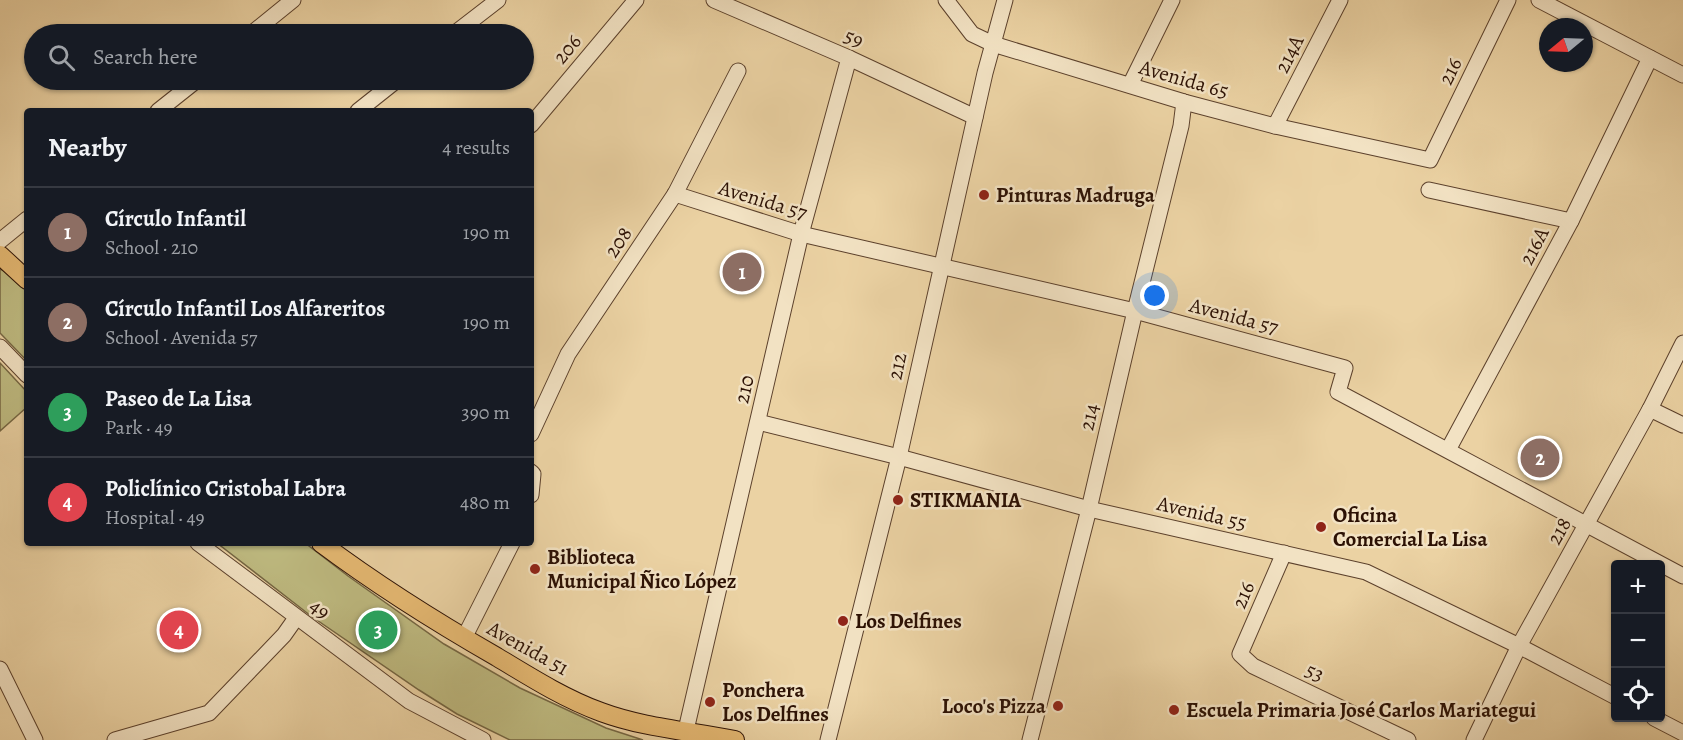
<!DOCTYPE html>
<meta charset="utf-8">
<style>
:root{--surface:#171b24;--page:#20242c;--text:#f1f3f6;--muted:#9ea1a6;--line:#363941;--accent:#2563eb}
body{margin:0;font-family:Alegreya,serif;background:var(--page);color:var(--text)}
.controls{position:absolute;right:18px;bottom:18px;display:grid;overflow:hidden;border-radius:6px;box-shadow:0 2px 4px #0004}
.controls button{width:54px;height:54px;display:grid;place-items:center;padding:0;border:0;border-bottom:2px solid var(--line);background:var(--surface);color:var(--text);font:30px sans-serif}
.compass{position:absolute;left:1539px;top:18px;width:54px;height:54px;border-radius:50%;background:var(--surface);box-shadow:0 2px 4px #0004;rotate:251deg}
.you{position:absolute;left:1155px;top:296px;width:21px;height:21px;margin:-15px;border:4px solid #fff;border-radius:50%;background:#1a73e8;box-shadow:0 0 0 9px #1a73e833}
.badge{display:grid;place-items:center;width:39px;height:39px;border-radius:50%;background:var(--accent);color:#fff;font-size:20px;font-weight:700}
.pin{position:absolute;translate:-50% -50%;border:3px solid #fff;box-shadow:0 2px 6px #0006}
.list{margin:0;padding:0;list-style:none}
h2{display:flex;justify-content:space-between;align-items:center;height:78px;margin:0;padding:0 24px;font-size:26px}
h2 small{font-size:20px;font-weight:400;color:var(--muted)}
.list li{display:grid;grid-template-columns:39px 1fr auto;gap:18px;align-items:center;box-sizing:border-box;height:90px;padding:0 24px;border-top:2px solid var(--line)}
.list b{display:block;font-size:22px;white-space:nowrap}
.list p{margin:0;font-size:20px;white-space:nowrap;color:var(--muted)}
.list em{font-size:20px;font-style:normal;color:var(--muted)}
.icon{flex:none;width:33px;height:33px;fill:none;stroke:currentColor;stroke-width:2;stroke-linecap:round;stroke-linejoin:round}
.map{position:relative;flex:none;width:1683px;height:740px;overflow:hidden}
.search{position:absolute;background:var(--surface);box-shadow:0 2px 4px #0004;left:24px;top:24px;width:510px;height:66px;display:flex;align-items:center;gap:15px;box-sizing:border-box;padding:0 21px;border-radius:33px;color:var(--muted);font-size:22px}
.panel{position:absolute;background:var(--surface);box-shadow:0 2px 4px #0004;left:24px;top:108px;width:510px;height:438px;border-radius:6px}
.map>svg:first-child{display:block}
</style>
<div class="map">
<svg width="1683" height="740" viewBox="0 0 1683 740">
<rect width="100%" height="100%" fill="#ebd2a3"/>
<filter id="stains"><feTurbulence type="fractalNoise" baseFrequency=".00333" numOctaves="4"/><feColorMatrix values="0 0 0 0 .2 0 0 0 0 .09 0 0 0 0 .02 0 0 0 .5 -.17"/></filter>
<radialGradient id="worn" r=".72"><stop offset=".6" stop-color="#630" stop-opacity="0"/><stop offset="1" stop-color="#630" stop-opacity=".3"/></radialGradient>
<g fill="#beba80" stroke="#756642" stroke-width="1.5">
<path d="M0 269 10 274 27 291V361L0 333Z"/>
<path d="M0 363 27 392V407L0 431Z"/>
<path d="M217 543H305L348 576 444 644 520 688 606 728 643 740H510L457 714 419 690 311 616Z"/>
</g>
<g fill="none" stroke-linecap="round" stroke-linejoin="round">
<defs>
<g id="minor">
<path d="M714 0 849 58 975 117"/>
<path d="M946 0 972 34 993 44 1184 102 1275 126 1430 160 1508 0"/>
<path d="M1539 0 1683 75"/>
<path d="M251 34 293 0"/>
<path d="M454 34 498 0"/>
<path d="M1130 85 1172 0"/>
<path d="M158 111 197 80"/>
<path d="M358 111 397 80"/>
<path d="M531 125 636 0"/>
<path d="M1275 126 1340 0"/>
<path d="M1429 190 1571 221"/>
<path d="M675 194 801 234 1135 311 1345 368 1338 392 1683 576"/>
<path d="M0 241 27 219"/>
<path d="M0 347 27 375"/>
<path d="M1650 409 1683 425"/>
<path d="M758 422 899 457 1089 509 1366 572 1519 646 1616 697"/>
<path d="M531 434 568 354 675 194 738 71"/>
<path d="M1448 450 1571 221 1650 58"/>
<path d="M531 472 533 474 531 495"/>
<path d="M198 543 409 701 483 740"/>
<path d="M1284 553 1240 654 1253 666 1408 740"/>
<path d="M464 638 512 543"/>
<path d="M0 669 35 740"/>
<path d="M1654 718 1683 733"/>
<path d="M686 730 801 234 849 58"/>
<path d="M115 740 209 713 284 635 296 618"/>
<path d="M828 740 899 457 985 73 1005 0"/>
<path d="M1030 740 1089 509 1135 311 1181 126 1184 102"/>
<path d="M1474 740 1519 646 1650 409 1683 343"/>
</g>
<g id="major">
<path d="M0 255 27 280"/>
<path d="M321 543C377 585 436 622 497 657 530 677 565 699 601 712 644 728 691 731 735 740"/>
</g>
</defs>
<use href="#minor" stroke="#5c412c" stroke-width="17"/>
<use href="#major" stroke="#2c1104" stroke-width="20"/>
<use href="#minor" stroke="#f2e2c3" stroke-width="15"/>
<use href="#major" stroke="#e6b972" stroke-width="18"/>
</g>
<g fill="#8f2418" stroke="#f2e2c3" stroke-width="2">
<circle cx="984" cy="195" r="6"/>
<circle cx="898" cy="500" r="6"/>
<circle cx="1321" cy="527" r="6"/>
<circle cx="535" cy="569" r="6"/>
<circle cx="843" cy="621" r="6"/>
<circle cx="710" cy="702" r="6"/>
<circle cx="1058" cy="706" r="6"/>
<circle cx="1174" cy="710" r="6"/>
</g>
<g text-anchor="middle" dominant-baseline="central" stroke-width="5" stroke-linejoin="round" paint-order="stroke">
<g font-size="21" fill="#2c1104" stroke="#f2e2c3">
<text transform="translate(854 38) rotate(24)">59</text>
<text transform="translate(567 49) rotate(-50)">206</text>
<text transform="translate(1289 54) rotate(-63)">214A</text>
<text transform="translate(1450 71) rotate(-64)">216</text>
<text transform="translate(1184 79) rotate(16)">Avenida 65</text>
<text transform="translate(763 200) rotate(17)">Avenida 57</text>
<text transform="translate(618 242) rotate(-56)">208</text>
<text transform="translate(1534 246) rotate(-62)">216A</text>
<text transform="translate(1234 316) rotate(15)">Avenida 57</text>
<text transform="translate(897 366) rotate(-78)">212</text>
<text transform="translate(744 389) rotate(-77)">210</text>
<text transform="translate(1089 417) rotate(-77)">214</text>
<text transform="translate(1202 513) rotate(13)">Avenida 55</text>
<text transform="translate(1559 531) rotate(-61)">218</text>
<text transform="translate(1243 595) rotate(-67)">216</text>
<text transform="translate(320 609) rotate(37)">49</text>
<text transform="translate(528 648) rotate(29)">Avenida 51</text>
<text transform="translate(1315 672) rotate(26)">53</text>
</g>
<g font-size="21" font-weight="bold" fill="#2c1104" stroke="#f2e2c3" text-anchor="start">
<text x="996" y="195">Pinturas Madruga</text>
<text x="910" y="500">STIKMANIA</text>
<text x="1333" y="515">Oficina<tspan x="1333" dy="24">Comercial La Lisa</tspan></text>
<text x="547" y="557">Biblioteca<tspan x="547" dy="24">Municipal Ñico López</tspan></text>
<text x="855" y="621">Los Delfines</text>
<text x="722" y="690">Ponchera<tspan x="722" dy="24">Los Delfines</tspan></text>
<text x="1046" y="706" text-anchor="end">Loco's Pizza</text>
<text x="1186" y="710">Escuela Primaria José Carlos Mariategui</text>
</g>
</g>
<rect width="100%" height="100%" filter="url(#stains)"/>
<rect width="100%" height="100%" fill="url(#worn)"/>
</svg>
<div class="controls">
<button>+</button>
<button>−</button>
<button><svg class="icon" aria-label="locate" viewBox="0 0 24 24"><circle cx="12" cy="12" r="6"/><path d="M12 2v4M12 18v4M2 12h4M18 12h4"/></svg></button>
</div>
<svg class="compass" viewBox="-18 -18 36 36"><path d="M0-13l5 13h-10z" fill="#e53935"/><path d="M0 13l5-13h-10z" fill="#9ea1a6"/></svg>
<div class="you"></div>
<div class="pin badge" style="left:742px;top:272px;background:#8d6e63">1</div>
<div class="pin badge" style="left:1540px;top:458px;background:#8d6e63">2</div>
<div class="pin badge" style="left:378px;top:630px;background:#2e9e5b">3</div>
<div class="pin badge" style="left:179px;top:630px;background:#e0444e">4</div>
<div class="search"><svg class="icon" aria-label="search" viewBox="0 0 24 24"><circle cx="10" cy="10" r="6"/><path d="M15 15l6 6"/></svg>Search here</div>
<section class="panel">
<h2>Nearby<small>4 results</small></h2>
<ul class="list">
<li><span class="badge" style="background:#8d6e63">1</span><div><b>Círculo Infantil</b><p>School · 210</p></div><em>190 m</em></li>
<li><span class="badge" style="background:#8d6e63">2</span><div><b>Círculo Infantil Los Alfareritos</b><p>School · Avenida 57</p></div><em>190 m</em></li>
<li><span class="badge" style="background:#2e9e5b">3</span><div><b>Paseo de La Lisa</b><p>Park · 49</p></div><em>390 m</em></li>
<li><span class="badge" style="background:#e0444e">4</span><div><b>Policlínico Cristobal Labra</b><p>Hospital · 49</p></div><em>480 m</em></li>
</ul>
</section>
</div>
